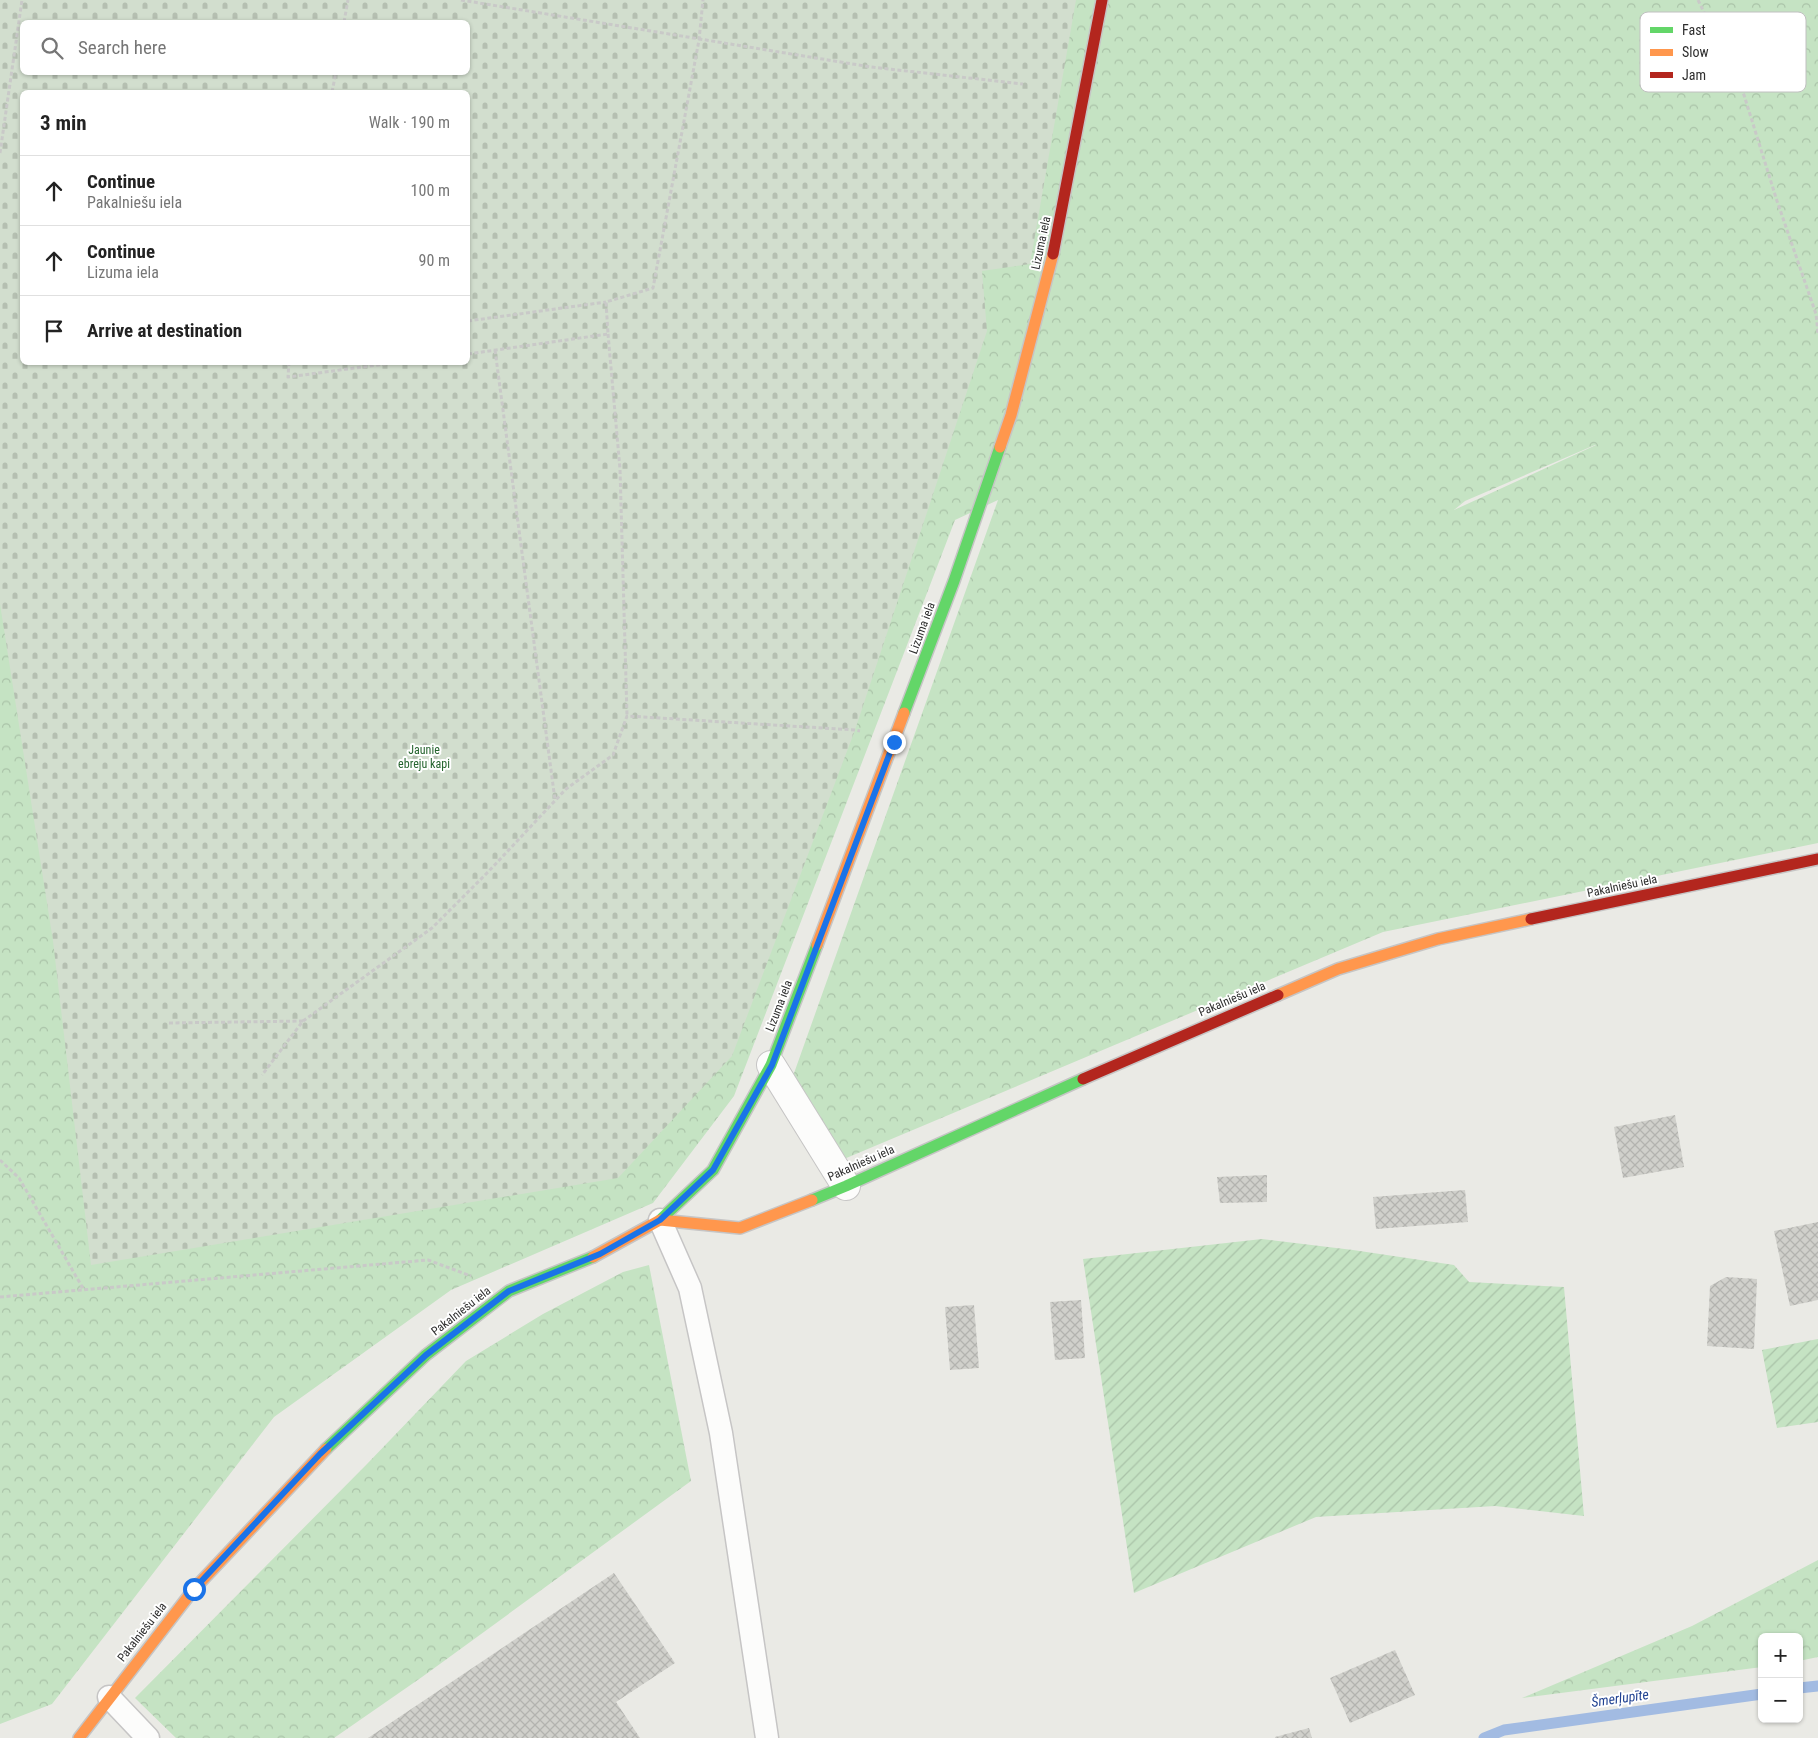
<!DOCTYPE html>
<meta charset="utf-8">
<style>
:root{--surface:#fff;--page:#f2f2f2;--text:#222;--muted:#767676;--line:#e0e0e0}
body{margin:0;font-family:"Roboto Condensed",sans-serif;background:var(--page);color:var(--text)}
.controls{position:absolute;right:15px;bottom:15px;display:grid;overflow:hidden;border-radius:8px;box-shadow:0 1px 4px #0004}
.controls button{width:45px;height:45px;display:grid;place-items:center;padding:0;border:0;border-bottom:1px solid var(--line);background:var(--surface);color:var(--text);font:25px sans-serif}
.stop{position:absolute;width:15px;height:15px;margin:-11px;border:4px solid #1a73e8;border-radius:50%;background:#fff}
.stop.end{background:#1a73e8;border-color:#fff;box-shadow:0 1px 5px #0008}
.list{margin:0;padding:0;list-style:none}
h2{display:flex;justify-content:space-between;align-items:center;height:65px;margin:0;padding:0 20px;font-size:21px}
h2 small{font-size:16px;font-weight:400;color:var(--muted)}
.list li{display:grid;grid-template-columns:32px 1fr auto;gap:15px;align-items:center;box-sizing:border-box;height:70px;padding:0 20px;border-top:1px solid var(--line)}
.list b{display:block;font-size:19px;white-space:nowrap}
.list p{margin:0;font-size:16px;white-space:nowrap;color:var(--muted)}
.list em{font-size:16px;font-style:normal;color:var(--muted)}
.icon{flex:none;width:28px;height:28px;fill:none;stroke:currentColor;stroke-width:2;stroke-linecap:round;stroke-linejoin:round}
.map{position:relative;flex:none;width:1818px;height:1738px;overflow:hidden}
.search{position:absolute;background:var(--surface);box-shadow:0 1px 4px #0004;left:20px;top:20px;width:450px;height:55px;display:flex;align-items:center;gap:12px;box-sizing:border-box;padding:0 18px;border-radius:8px;color:var(--muted);font-size:19px}
.panel{position:absolute;background:var(--surface);box-shadow:0 1px 4px #0004;left:20px;top:90px;width:450px;height:275px;border-radius:8px}
.map>svg:first-child{display:block}
</style>
<div class="map">
<svg width="1818" height="1738" viewBox="0 0 1818 1738">
<defs>
<pattern id="forest-crowns" width="20" height="18" patternUnits="userSpaceOnUse" patternTransform="scale(1.25)"><rect width="20" height="18" fill="#c5e3c3"/><path d="M2 6a3 3 0 1 1 6 0M12 15a3 3 0 1 1 6 0" fill="none" stroke="#aac3a8"/></pattern>
<pattern id="cemetery-stones" width="16" height="16" patternUnits="userSpaceOnUse" patternTransform="scale(1.25)"><rect width="16" height="16" fill="#d2dece"/><path d="M2 7V4a2 2 0 0 1 4 0v3zM10 15v-3a2 2 0 0 1 4 0v3z" fill="#b5bfb1"/></pattern>
<pattern id="garden-furrows" width="10" height="10" patternUnits="userSpaceOnUse" patternTransform="scale(1.25)"><rect width="10" height="10" fill="#c5e3c3"/><path d="M-1 1l2-2M0 10L10 0M9 11l2-2" fill="none" stroke="#aac3a8"/></pattern>
<pattern id="building-cross-hatch" width="8" height="8" patternUnits="userSpaceOnUse" patternTransform="scale(1.25)"><rect width="8" height="8" fill="#d0d0cb"/><path d="M0 0l8 8M0 8l8-8" fill="none" stroke="#b3b3af"/></pattern>
</defs>
<rect width="100%" height="100%" fill="#eaeae5"/>
<g fill="url(#forest-crowns)" fill-rule="evenodd">
<path d="M0 0H1818V843L1383 932 844 1159 793 1076 998 500 955 520 734 1096 653 1203 451 1290 274 1417 52 1704 0 1724ZM22 22H468V72H22ZM22 92H468V362H22ZM1595 445H1596L1454 510 1465 501Z"/>
<path d="M649 1265 691 1481 422 1677 334 1738H176L135 1698 367 1464 466 1361 543 1314 623 1272Z"/>
<path d="M1818 1560V1657L1799 1661V1637H1762V1667L1522 1698 1692 1626Z"/>
</g>
<path fill="url(#cemetery-stones)" fill-rule="evenodd" d="M0 0H1076L1030 264 982 271 987 331 855 730 732 1056 618 1178 91 1265 53 941 0 604ZM22 22H468V72H22ZM22 92H468V362H22Z"/>
<g fill="url(#garden-furrows)">
<path d="M1262 1239 1353 1250 1454 1265 1469 1282 1564 1287 1584 1516 1495 1506 1316 1517 1134 1593 1083 1259Z"/>
<path d="M1818 1339V1422L1777 1428 1762 1350Z"/>
</g>
<g fill="none" stroke-linecap="round" stroke-linejoin="round">
<g stroke="#a2bbe2" stroke-width="11">
<path d="M1799 1688 1818 1686"/>
<path d="M1484 1738 1504 1730 1762 1694"/>
</g>
</g>
<g fill="url(#building-cross-hatch)">
<path d="M1675 1115 1684 1167 1623 1178 1614 1127Z"/>
<path d="M1267 1175V1202L1220 1203 1217 1177Z"/>
<path d="M1465 1190 1468 1222 1376 1229 1373 1197Z"/>
<path d="M1818 1222V1300L1790 1306 1774 1231Z"/>
<path d="M1726 1277 1757 1279 1754 1349 1707 1346 1710 1286Z"/>
<path d="M1081 1300 1085 1358 1055 1360 1050 1302Z"/>
<path d="M974 1305 979 1368 950 1370 945 1307Z"/>
<path d="M614 1573 675 1663 616 1702 640 1738H368Z"/>
<path d="M1395 1650 1415 1695 1350 1723 1330 1678Z"/>
<path d="M1309 1728 1312 1738H1275V1737Z"/>
</g>
<g fill="none" stroke-linecap="round" stroke-linejoin="round">
<defs>
<g id="lane">
<path d="M660 1220 690 1288 721 1433 767 1738"/>
<path d="M109 1697 148 1738"/>
</g>
<path id="street" d="M771 1065 846 1186"/>
<g id="fast">
<path d="M904 713 954 581 1000 447"/>
<path d="M812 1200 846 1186 1083 1079"/>
<path d="M660 1220 713 1170 771 1065 817 945"/>
<path d="M326 1449 426 1355 509 1291 593 1257"/>
</g>
<g id="slow">
<path d="M1000 447 1011 415 1053 254"/>
<path d="M817 945 904 713"/>
<path d="M1278 995 1338 969 1438 939 1531 919"/>
<path d="M593 1257 660 1220 740 1228 812 1200"/>
<path d="M79 1738 194 1589 326 1449"/>
</g>
<g id="jam">
<path d="M1053 254 1102 0"/>
<path d="M1531 919 1818 859"/>
<path d="M1083 1079 1278 995"/>
</g>
</defs>
<use href="#lane" stroke="#c6c5c5" stroke-width="25"/>
<use href="#street" stroke="#c6c5c5" stroke-width="30"/>
<use href="#fast" stroke="#c6c5c5" stroke-width="14"/>
<use href="#slow" stroke="#c6c5c5" stroke-width="14"/>
<use href="#jam" stroke="#c6c5c5" stroke-width="14"/>
<g stroke="#c9c9c8" stroke-width="3" stroke-dasharray="4 2.5" stroke-linecap="butt">
<path d="M461 0 871 67 1023 84"/>
<path d="M1698 0 1744 95 1777 201 1816 314 1818 333"/>
<path d="M344 22 348 0"/>
<path d="M332 92 336 72"/>
<path d="M0 153 22 0"/>
<path d="M468 321 606 302"/>
<path d="M608 334 620 469 627 716"/>
<path d="M495 350 555 800"/>
<path d="M468 354 608 334 606 302 653 288 699 40 703 0"/>
<path d="M289 362 288 377 400 362"/>
<path d="M303 1021 432 928 488 872 566 789 613 755 627 716 855 730 860 731"/>
<path d="M169 1023 303 1021 262 1075"/>
<path d="M0 1160 19 1178 84 1290"/>
<path d="M0 1297 428 1260 471 1276"/>
</g>
<use href="#lane" stroke="#fcfcfb" stroke-width="22"/>
<use href="#street" stroke="#fcfcfb" stroke-width="28"/>
<use href="#fast" stroke="#63d668" stroke-width="11"/>
<use href="#slow" stroke="#ff974d" stroke-width="11"/>
<use href="#jam" stroke="#b3261e" stroke-width="11"/>
</g>
<g fill="none" stroke-linecap="round" stroke-linejoin="round">
<path stroke="#1a73e8" stroke-width="6" d="M194 1589 320 1454 426 1355 509 1291 600 1254 660 1220 713 1170 772 1065 894 742"/>
</g>
<g text-anchor="middle" dominant-baseline="central" stroke-width="4" stroke-linejoin="round" paint-order="stroke">
<g font-size="12" fill="#2e2e2e" stroke="#fff">
<text transform="translate(1041 243) rotate(-78)">Lizuma iela</text>
<text transform="translate(922 628) rotate(-70)">Lizuma iela</text>
<text transform="translate(1622 886) rotate(-12)">Pakalniešu iela</text>
<text transform="translate(1232 999) rotate(-23)">Pakalniešu iela</text>
<text transform="translate(779 1006) rotate(-69)">Lizuma iela</text>
<text transform="translate(861 1163) rotate(-24)">Pakalniešu iela</text>
<text transform="translate(461 1311) rotate(-38)">Pakalniešu iela</text>
<text transform="translate(142 1632) rotate(-52)">Pakalniešu iela</text>
</g>
<g font-size="12" fill="#25642e" stroke="#fff">
<text x="424" y="750">Jaunie<tspan x="424" dy="14">ebreju kapi</tspan></text>
</g>
<g font-size="14" font-style="italic" fill="#1f4191" stroke="#fff">
<text transform="translate(1620 1698) rotate(-8)">Šmerļupīte</text>
</g>
</g>
<rect x="1640" y="12" width="166" height="80" rx="8" fill="#fff" stroke="#c0c0c0" stroke-width="1"/>
<rect x="1650" y="27" width="23" height="6" fill="#63d668"/>
<rect x="1650" y="49" width="23" height="7" fill="#ff974d"/>
<rect x="1650" y="72" width="23" height="6" fill="#b3261e"/>
<g font-size="14" fill="#2e2e2e">
<text x="1682" y="35">Fast</text>
<text x="1682" y="57">Slow</text>
<text x="1682" y="80">Jam</text>
</g>
</svg>
<div class="controls">
<button>+</button>
<button>−</button>
</div>
<div class="stop" style="left:194px;top:1589px"></div>
<div class="stop end" style="left:894px;top:742px"></div>
<div class="search"><svg class="icon" aria-label="search" viewBox="0 0 24 24"><circle cx="10" cy="10" r="6"/><path d="M15 15l6 6"/></svg>Search here</div>
<section class="panel">
<h2>3 min<small>Walk · 190 m</small></h2>
<ul class="list">
<li><svg class="icon" aria-label="ahead" viewBox="0 0 24 24"><path d="M12 20V5M6 11l6-6 6 6"/></svg><div><b>Continue</b><p>Pakalniešu iela</p></div><em>100 m</em></li>
<li><svg class="icon" aria-label="ahead" viewBox="0 0 24 24"><path d="M12 20V5M6 11l6-6 6 6"/></svg><div><b>Continue</b><p>Lizuma iela</p></div><em>90 m</em></li>
<li><svg class="icon" aria-label="arrive" viewBox="0 0 24 24"><path d="M6 21V4h12l-3 4 3 4H6"/></svg><div><b>Arrive at destination</b></div></li>
</ul>
</section>
</div>
